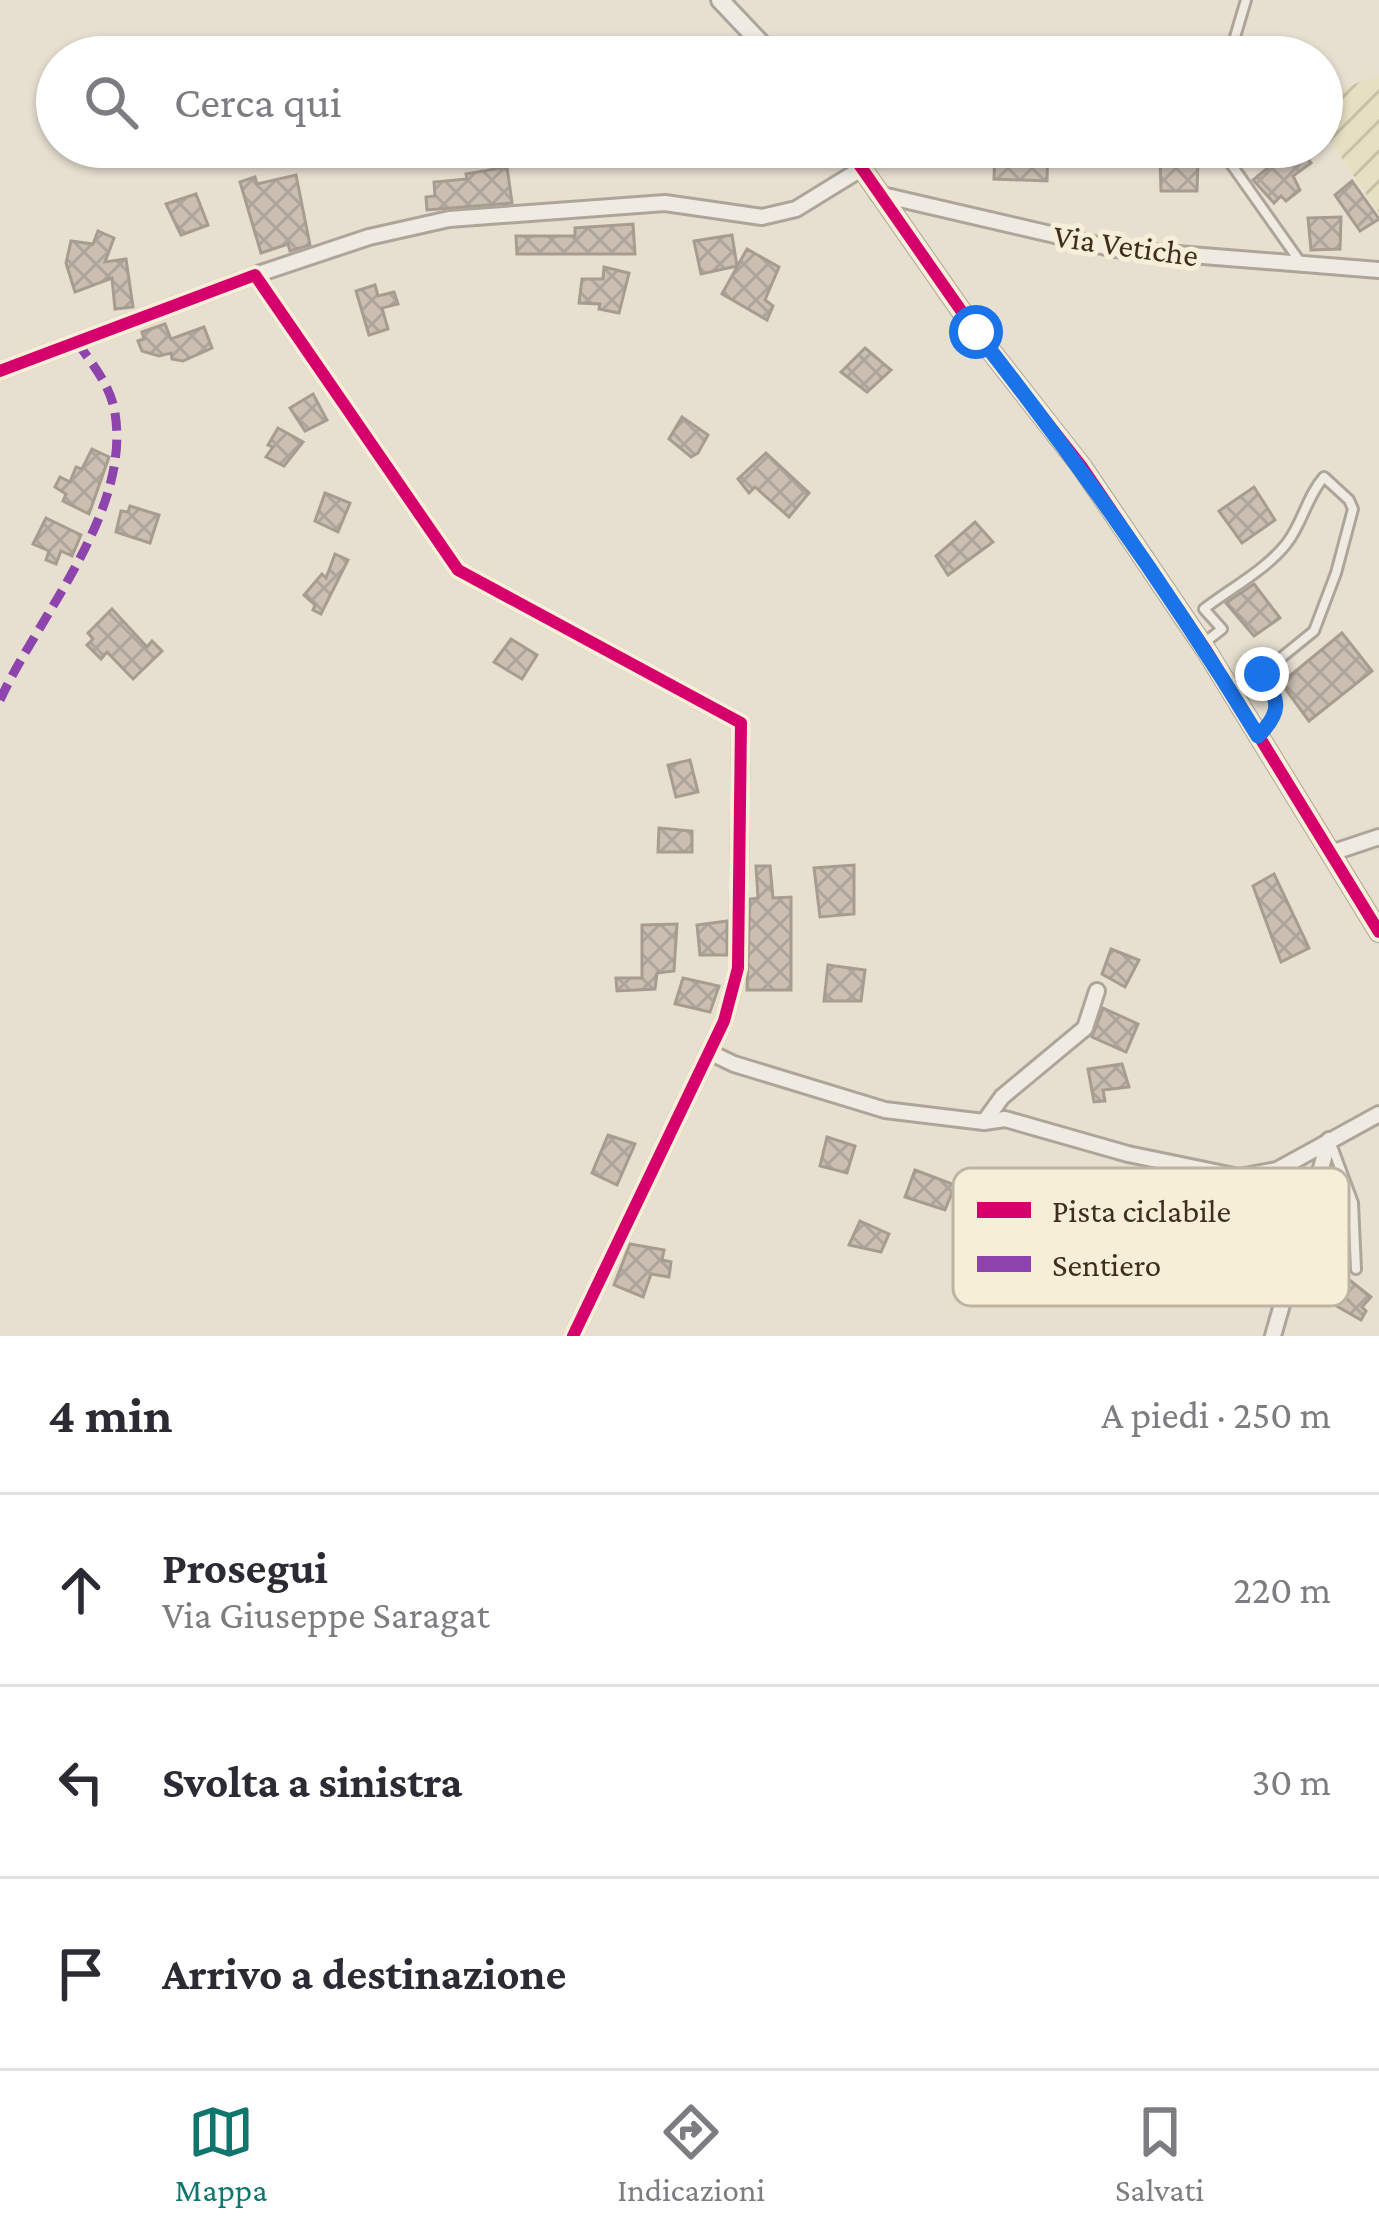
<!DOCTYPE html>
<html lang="it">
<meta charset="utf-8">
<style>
:root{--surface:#fff;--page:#f2f2f3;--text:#2b2b33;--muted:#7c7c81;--line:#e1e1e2;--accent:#0f766e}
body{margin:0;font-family:"Crimson Pro",serif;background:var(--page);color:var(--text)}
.stop{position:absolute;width:36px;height:36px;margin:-27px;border:9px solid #1a73e8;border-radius:50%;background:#fff}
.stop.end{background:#1a73e8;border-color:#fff;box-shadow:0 3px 12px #0008}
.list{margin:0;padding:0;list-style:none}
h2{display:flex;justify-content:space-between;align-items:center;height:156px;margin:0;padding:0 48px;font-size:51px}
h2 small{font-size:39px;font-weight:400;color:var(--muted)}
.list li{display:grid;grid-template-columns:78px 1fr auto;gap:36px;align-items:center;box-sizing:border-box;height:192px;padding:0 48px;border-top:3px solid var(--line)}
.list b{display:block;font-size:45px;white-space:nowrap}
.list p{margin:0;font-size:39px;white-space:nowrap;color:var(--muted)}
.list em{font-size:39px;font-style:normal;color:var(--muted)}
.icon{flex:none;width:66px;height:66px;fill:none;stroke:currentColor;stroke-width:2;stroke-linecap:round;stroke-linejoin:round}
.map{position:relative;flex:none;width:1379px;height:1336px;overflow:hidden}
.search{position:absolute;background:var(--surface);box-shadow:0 3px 9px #0004;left:36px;right:36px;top:36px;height:132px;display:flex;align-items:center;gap:30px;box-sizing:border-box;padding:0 42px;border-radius:66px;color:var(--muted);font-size:45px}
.sheet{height:732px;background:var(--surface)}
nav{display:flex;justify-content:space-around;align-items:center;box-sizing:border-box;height:168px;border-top:3px solid var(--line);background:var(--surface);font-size:33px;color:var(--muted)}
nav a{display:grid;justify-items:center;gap:6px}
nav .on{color:var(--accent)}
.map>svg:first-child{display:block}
</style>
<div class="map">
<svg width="1379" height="1336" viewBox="0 0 1379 1336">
<defs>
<pattern id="farmland-furrows" width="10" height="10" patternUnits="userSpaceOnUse" patternTransform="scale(3)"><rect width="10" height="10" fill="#e6dfc2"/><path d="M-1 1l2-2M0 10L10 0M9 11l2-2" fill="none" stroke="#c6c0a6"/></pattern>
<pattern id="building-cross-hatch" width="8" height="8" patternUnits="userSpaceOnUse" patternTransform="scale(3)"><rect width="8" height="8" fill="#cbbfb2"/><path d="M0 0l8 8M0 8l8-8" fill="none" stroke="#afa499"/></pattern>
</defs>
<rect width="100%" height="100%" fill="#e7e0d1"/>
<path fill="url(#farmland-furrows)" d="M1379 75V213L1322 129V96Z"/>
<g fill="url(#building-cross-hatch)" stroke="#a89c90" stroke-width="3">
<path d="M995 147H1048L1047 181 994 179Z"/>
<path d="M1293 147H1299L1311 163 1293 176 1300 190 1286 201 1281 196 1274 203 1253 180Z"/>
<path d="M1160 160 1198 162 1197 191H1161Z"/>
<path d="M507 167 512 203 427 210 426 197 435 196 434 182 467 179 466 174Z"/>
<path d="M296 175 310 245 290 251 288 244 261 253 240 182 255 177 257 184Z"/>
<path d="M1352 181 1379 219 1360 231 1335 195Z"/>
<path d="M196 194 208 225 181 235 166 204Z"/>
<path d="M1341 217 1340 249 1311 250 1308 218Z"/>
<path d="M633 224 635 254H517L516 236H575V228Z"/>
<path d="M98 231 114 238 105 262 126 259 133 307 115 309 112 278 75 292 66 263 71 241 93 244Z"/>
<path d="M732 235 737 266 701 274 694 241Z"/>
<path d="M747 249 779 267 765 300 773 306 767 320 722 294Z"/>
<path d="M604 267 629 273 619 313 599 309 600 304 579 303 582 279H603Z"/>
<path d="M375 285 378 296 394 292 398 304 382 308 388 329 369 335 356 291Z"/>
<path d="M165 324 171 339 204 327 212 348 183 361 172 359 171 353 159 356 142 351 138 341 144 339 142 332Z"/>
<path d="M865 348 891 370 867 392 841 372Z"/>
<path d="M313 394 327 420 305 431 290 408Z"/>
<path d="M682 417 708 435 698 453 691 457 669 439Z"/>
<path d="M278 428 303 442 284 466 266 457 273 447 268 445Z"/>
<path d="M92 449 109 457 89 514 63 501 66 494 55 487 60 477 70 482 76 467 82 469Z"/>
<path d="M766 453 809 493 789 517 755 487 749 493 738 479Z"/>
<path d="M1254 487 1275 520 1242 543 1219 511Z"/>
<path d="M325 493 350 503 338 532 315 521Z"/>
<path d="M130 506 159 515 150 543 116 532 121 511 128 512Z"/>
<path d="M46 518 81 535 72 556 61 551 56 564 46 560 49 551 33 544Z"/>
<path d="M975 522 993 542 948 575 936 556Z"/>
<path d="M335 554 348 560 321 614 313 610 315 605 304 595 322 574 326 578Z"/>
<path d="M1254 584 1280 618 1254 636 1226 603Z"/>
<path d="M112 609 147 647 152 641 162 651 133 679 107 652 101 659 87 645 93 639 88 633Z"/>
<path d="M1342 633 1372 671 1309 721 1281 683Z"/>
<path d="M511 639 537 655 522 679 494 662Z"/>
<path d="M690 760 698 792 676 797 668 765Z"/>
<path d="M659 828 692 831V852H658Z"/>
<path d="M854 865V914L820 917 814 868Z"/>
<path d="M756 866H770L773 898 791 897V990H747L750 899 758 898Z"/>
<path d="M1274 874 1309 948 1281 962 1253 886Z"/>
<path d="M727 921V955H700L697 925Z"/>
<path d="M677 924 674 971 657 973 655 989 617 991 616 978H642V925Z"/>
<path d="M1111 949 1139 960 1125 987 1102 974Z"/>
<path d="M828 965 865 970 861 1001H824Z"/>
<path d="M683 978 719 986 710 1012 675 1004Z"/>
<path d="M1103 1008 1138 1024 1126 1052 1092 1037Z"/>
<path d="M1122 1064 1129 1087 1103 1090 1105 1101 1094 1102 1088 1069Z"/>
<path d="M608 1135 635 1144 617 1185 592 1173Z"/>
<path d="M827 1137 855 1146 847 1173 820 1166Z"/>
<path d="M915 1170 955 1185 945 1210 905 1197Z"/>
<path d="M860 1221 889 1234 881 1252 849 1245Z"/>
<path d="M630 1244 664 1250 662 1260 671 1262 669 1277 651 1274 643 1297 614 1285Z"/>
<path d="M1347 1278 1371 1297 1362 1307 1366 1311 1361 1320 1328 1301Z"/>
</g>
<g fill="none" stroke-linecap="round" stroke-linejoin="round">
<defs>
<g id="service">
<path d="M1229 57 1246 0"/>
<path d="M1219 147 1301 263"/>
<path d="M1204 643 1222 629 1204 609C1231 588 1266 570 1287 543 1303 522 1307 496 1324 477L1349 500 1353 509 1336 573 1314 631 1261 674C1279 700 1282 711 1260 734"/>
<path d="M1330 1141 1353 1203 1356 1269"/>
<path d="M1085 1289C1124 1241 1161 1202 1217 1173"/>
</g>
<g id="minor">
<path d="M878 194 1115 249 1379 270"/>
<path d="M255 275 369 237 449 219 665 203 762 217 796 209 861 169"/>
<path d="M0 371 255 275 458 570 741 723 738 968 724 1021 573 1336"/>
<path d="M1331 853 1379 837"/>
<path d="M711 1053 734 1064 885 1110 984 1122 1005 1119 1128 1154 1239 1177 1277 1170 1379 1114"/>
<path d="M984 1122 1002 1097 1085 1028 1097 991"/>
<path d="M1273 1336 1329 1140"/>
</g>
<g id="tertiary">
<path d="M720 0 774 57"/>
<path d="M847 147 976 332 1082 467 1206 650 1379 932"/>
</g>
</defs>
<use href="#service" stroke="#ada599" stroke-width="14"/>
<use href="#minor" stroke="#ada599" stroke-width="20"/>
<use href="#tertiary" stroke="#ada599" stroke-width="22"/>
<use href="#service" stroke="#efebe3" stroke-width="8"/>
<use href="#minor" stroke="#efebe3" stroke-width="14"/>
<use href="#tertiary" stroke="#efebe3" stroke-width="16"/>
<path stroke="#8e44ad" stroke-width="9" stroke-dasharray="18 9" stroke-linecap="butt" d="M0 700C39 615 131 512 115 413 111 386 91 362 76 341"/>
<defs>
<g id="cycleway">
<path d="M847 147 976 332 1082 467 1206 650 1379 932"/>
<path d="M0 371 255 275 458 570 741 723 738 968 724 1021 573 1336"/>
</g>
</defs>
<use href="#cycleway" stroke="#f7eed8" stroke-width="20"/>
<use href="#cycleway" stroke="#d6006c" stroke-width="12"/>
</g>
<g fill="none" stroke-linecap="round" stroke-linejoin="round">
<path stroke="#1a73e8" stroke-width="15" d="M976 332C1078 462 1172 595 1258 736 1282 712 1280 701 1262 674"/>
</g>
<g text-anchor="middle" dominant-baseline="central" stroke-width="10" stroke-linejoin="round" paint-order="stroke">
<g font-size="33" fill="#3d2e20" stroke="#f7eed8">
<text transform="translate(1126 245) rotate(8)">Via Vetiche</text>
</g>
</g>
<rect x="953" y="1168" width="396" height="138" rx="18" fill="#f7eed8" stroke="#bfb4a1" stroke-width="3"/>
<rect x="977" y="1202" width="54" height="16" fill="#d6006c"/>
<rect x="977" y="1256" width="54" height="16" fill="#8e44ad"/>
<g font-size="33" fill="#3d2e20">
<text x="1052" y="1222">Pista ciclabile</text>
<text x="1052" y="1276">Sentiero</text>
</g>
</svg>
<div class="stop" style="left:976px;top:332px"></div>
<div class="stop end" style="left:1262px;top:674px"></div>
<div class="search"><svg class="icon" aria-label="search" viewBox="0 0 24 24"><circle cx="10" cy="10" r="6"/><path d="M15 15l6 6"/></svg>Cerca qui</div>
</div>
<section class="sheet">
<h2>4 min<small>A piedi · 250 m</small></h2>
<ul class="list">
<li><svg class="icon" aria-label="ahead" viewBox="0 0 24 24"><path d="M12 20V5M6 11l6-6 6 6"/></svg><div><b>Prosegui</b><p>Via Giuseppe Saragat</p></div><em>220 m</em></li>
<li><svg class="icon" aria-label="left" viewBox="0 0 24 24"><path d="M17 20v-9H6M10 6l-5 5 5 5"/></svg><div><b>Svolta a sinistra</b></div><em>30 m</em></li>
<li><svg class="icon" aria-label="arrive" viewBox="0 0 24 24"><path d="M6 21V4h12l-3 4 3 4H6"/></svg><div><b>Arrivo a destinazione</b></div></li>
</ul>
</section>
<nav>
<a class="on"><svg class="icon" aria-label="map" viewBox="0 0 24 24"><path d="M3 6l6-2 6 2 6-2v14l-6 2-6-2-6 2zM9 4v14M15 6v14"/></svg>Mappa</a>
<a><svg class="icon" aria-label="directions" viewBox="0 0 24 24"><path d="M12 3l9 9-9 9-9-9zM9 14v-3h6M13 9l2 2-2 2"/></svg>Indicazioni</a>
<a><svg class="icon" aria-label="saved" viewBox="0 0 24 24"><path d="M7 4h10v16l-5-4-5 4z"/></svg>Salvati</a>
</nav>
